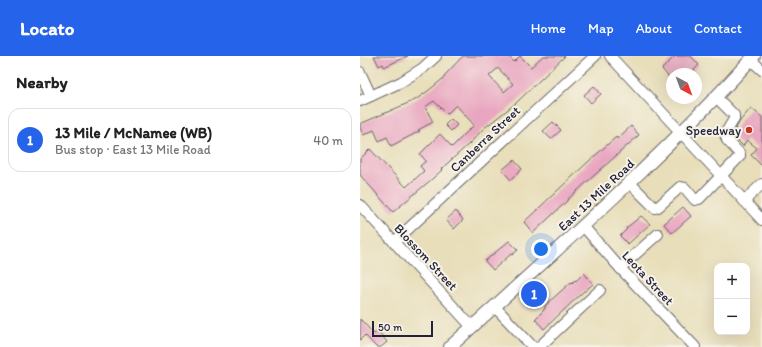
<!DOCTYPE html>
<meta charset="utf-8">
<style>
:root{--surface:#fff;--page:#f2f2f2;--text:#222;--muted:#767676;--line:#e0e0e0;--accent:#2563eb}
body{margin:0;font-family:Itim,sans-serif;background:var(--page);color:var(--text)}
.controls{position:absolute;right:12px;bottom:12px;display:grid;overflow:hidden;border-radius:8px;box-shadow:0 4px 16px #0002}
.controls button{width:36px;height:36px;display:grid;place-items:center;padding:0;border:0;border-bottom:1px solid var(--line);background:var(--surface);color:var(--text);font:20px sans-serif}
.compass{position:absolute;left:306px;top:12px;width:36px;height:36px;border-radius:50%;background:var(--surface);box-shadow:0 4px 16px #0002;rotate:139deg}
.scale{position:absolute;left:12px;bottom:10px;width:61px;box-sizing:border-box;padding-left:4px;border:2px solid #22223b;border-top:0;font-size:11px;line-height:14px;white-space:nowrap;color:#22223b;-webkit-text-stroke:3px #f7f3e8;paint-order:stroke}
.you{position:absolute;left:181px;top:193px;width:14px;height:14px;margin:-10px;border:3px solid #fff;border-radius:50%;background:#1a73e8;box-shadow:0 0 0 6px #1a73e833}
.badge{display:grid;place-items:center;width:26px;height:26px;border-radius:50%;background:var(--accent);color:#fff;font-size:13px;font-weight:700}
.pin{position:absolute;translate:-50% -50%;border:2px solid #fff;box-shadow:0 1px 4px #0006}
.list{margin:0;padding:0;list-style:none}
h2{display:flex;justify-content:space-between;align-items:center;height:52px;margin:0;padding:0 16px;font-size:17px}
h2 small{font-size:13px;font-weight:400;color:var(--muted)}
.list li{display:grid;grid-template-columns:26px 1fr auto;gap:12px;align-items:center;box-sizing:border-box;height:64px;margin:0 8px 8px;padding:0 8px;border:1px solid var(--line);border-radius:12px}
.list b{display:block;font-size:15px;white-space:nowrap}
.list p{margin:0;font-size:13px;white-space:nowrap;color:var(--muted)}
.list em{font-size:13px;font-style:normal;color:var(--muted)}
.map{position:relative;flex:none;width:402px;height:291px;overflow:hidden}
header{display:flex;align-items:center;gap:24px;box-sizing:border-box;height:56px;padding:0 20px;background:var(--accent);color:#fff}
header strong{font-size:19px}
nav{display:flex;gap:22px;margin-inline-start:auto;font-size:14px}
main{display:flex}
aside{flex:1;background:var(--surface)}
.map>svg:first-child{display:block}
</style>
<header>
<strong>Locato</strong>
<nav><a>Home</a><a>Map</a><a>About</a><a>Contact</a></nav>
</header>
<main>
<aside>
<h2>Nearby<small></small></h2>
<ul class="list">
<li><span class="badge">1</span><div><b>13 Mile / McNamee (WB)</b><p>Bus stop · East 13 Mile Road</p></div><em>40 m</em></li>
</ul>
</aside>
<div class="map">
<svg width="402" height="291" viewBox="0 0 402 291">
<rect width="100%" height="100%" fill="#f7f3e8"/>
<filter id="ink" filterUnits="userSpaceOnUse"><feTurbulence type="fractalNoise" baseFrequency=".025" numOctaves="2"/><feDisplacementMap in="SourceGraphic" scale="8" xChannelSelector="R" yChannelSelector="G"/><feConvolveMatrix kernelMatrix="1 2 1 2 8 2 1 2 1" color-interpolation-filters="sRGB"/></filter>
<filter id="wash" filterUnits="userSpaceOnUse"><feTurbulence type="fractalNoise" baseFrequency=".012" numOctaves="4" result="noise"/><feDisplacementMap in="SourceGraphic" scale="16" xChannelSelector="R" yChannelSelector="G"/><feGaussianBlur stdDeviation="0.9" result="paint"/><feColorMatrix in="noise" values="0 0 0 0 0 0 0 0 0 0 0 0 0 0 0 0 0 1.4 0 .05"/><feComposite in="paint" operator="in"/></filter>
<g filter="url(#wash)">
<rect width="100%" height="100%" fill="#e8deb9"/>
<g id="blocks">
<g fill="#e9a6c0" fill-rule="evenodd">
<path d="M14 0H48L24 11 23 8 19 10Z"/>
<path d="M103 0H148L154 6 160 0 171 11 183 0H205L156 47 123 73 110 87 81 113 82 114 72 123 33 156 0 119V103L10 93 46 131 64 115 60 110 66 105 60 98 80 78 92 91 114 69 96 49 87 58 74 45 65 51 73 66 58 74 60 75 31 90 27 81 19 85 14 74 3 79 0 71V68L55 44 68 35 85 21 84 20ZM138 12 153 28 144 36 129 20Z"/>
<path d="M315 0H331L339 9 330 18H312V25L302 13Z"/>
<path d="M234 30 241 38 231 47 224 39Z"/>
<path d="M391 52 402 61V110L391 99 397 92 387 84 383 90 372 79 380 65Z"/>
<path d="M91 63 97 69 91 75 85 69Z"/>
<path d="M193 66 201 74 191 83 183 75Z"/>
<path d="M271 70 279 79 207 144V145L173 177 164 166 228 106 256 81 257 83Z"/>
<path d="M154 104 162 113 151 124 142 114Z"/>
<path d="M323 151 331 160 312 177 304 168Z"/>
<path d="M96 155 103 164 94 173 86 164Z"/>
<path d="M281 160 290 168 268 188 260 180 267 173 266 172 270 169Z"/>
<path d="M149 185 158 194 152 199 151 198 133 214 125 205Z"/>
<path d="M224 217 233 228 225 235H224L184 273 175 263 183 255 185 252V250L189 246 211 226 212 227 215 224 216 225Z"/>
<path d="M0 263 14 278 18 275 27 286 21 291H16L5 279 0 284Z"/>
</g>
</g>
</g>
<g filter="url(#ink)">
<use href="#blocks" fill-opacity="0" stroke="#676467" stroke-width="1"/>
<g fill="none" stroke-linecap="round" stroke-linejoin="round">
<defs>
<g id="minor">
<path d="M250 0 402 164"/>
<path d="M391 4 402 14"/>
<path d="M0 16 11 40"/>
<path d="M0 45 41 26 63 12 76 0"/>
<path d="M270 127 295 152 298 151 320 131 325 132 335 144 339 143 380 100V98L367 84 365 78 374 63V59L356 41"/>
<path d="M384 145 402 128"/>
<path d="M0 149 112 271"/>
<path d="M223 170 260 212 335 291"/>
<path d="M34 186 235 0"/>
<path d="M260 212 298 178"/>
<path d="M135 251 173 291"/>
<path d="M179 291 240 234"/>
</g>
<path id="major" d="M90 291C194 196 300 104 394 0"/>
</defs>
<use href="#minor" stroke="#676467" stroke-width="12"/>
<use href="#major" stroke="#676467" stroke-width="14"/>
<use href="#minor" stroke="#fff" stroke-width="10"/>
<use href="#major" stroke="#fff" stroke-width="12"/>
</g>
</g>
<circle fill="#c8321e" stroke="#f7f3e8" stroke-width="1.5" cx="389" cy="74" r="4"/>
<g text-anchor="middle" dominant-baseline="central" stroke-width="4" stroke-linejoin="round" paint-order="stroke">
<g font-size="13" fill="#22223b" stroke="#f7f3e8" text-anchor="end">
<text x="381" y="74">Speedway</text>
</g>
<g font-size="13" fill="#22223b" stroke="#f7f3e8">
<text transform="translate(125 83) rotate(-43)">Canberra Street</text>
<text transform="translate(236 139) rotate(-43)">East 13 Mile Road</text>
<text transform="translate(66 201) rotate(47)">Blossom Street</text>
<text transform="translate(288 222) rotate(47)">Leota Street</text>
</g>
</g>
</svg>
<div class="controls">
<button>+</button>
<button>−</button>
</div>
<svg class="compass" viewBox="-18 -18 36 36"><path d="M0-13l5 13h-10z" fill="#e53935"/><path d="M0 13l5-13h-10z" fill="#767676"/></svg>
<div class="scale">50 m</div>
<div class="you"></div>
<div class="pin badge" style="left:174px;top:238px">1</div>
</div>
</main>
